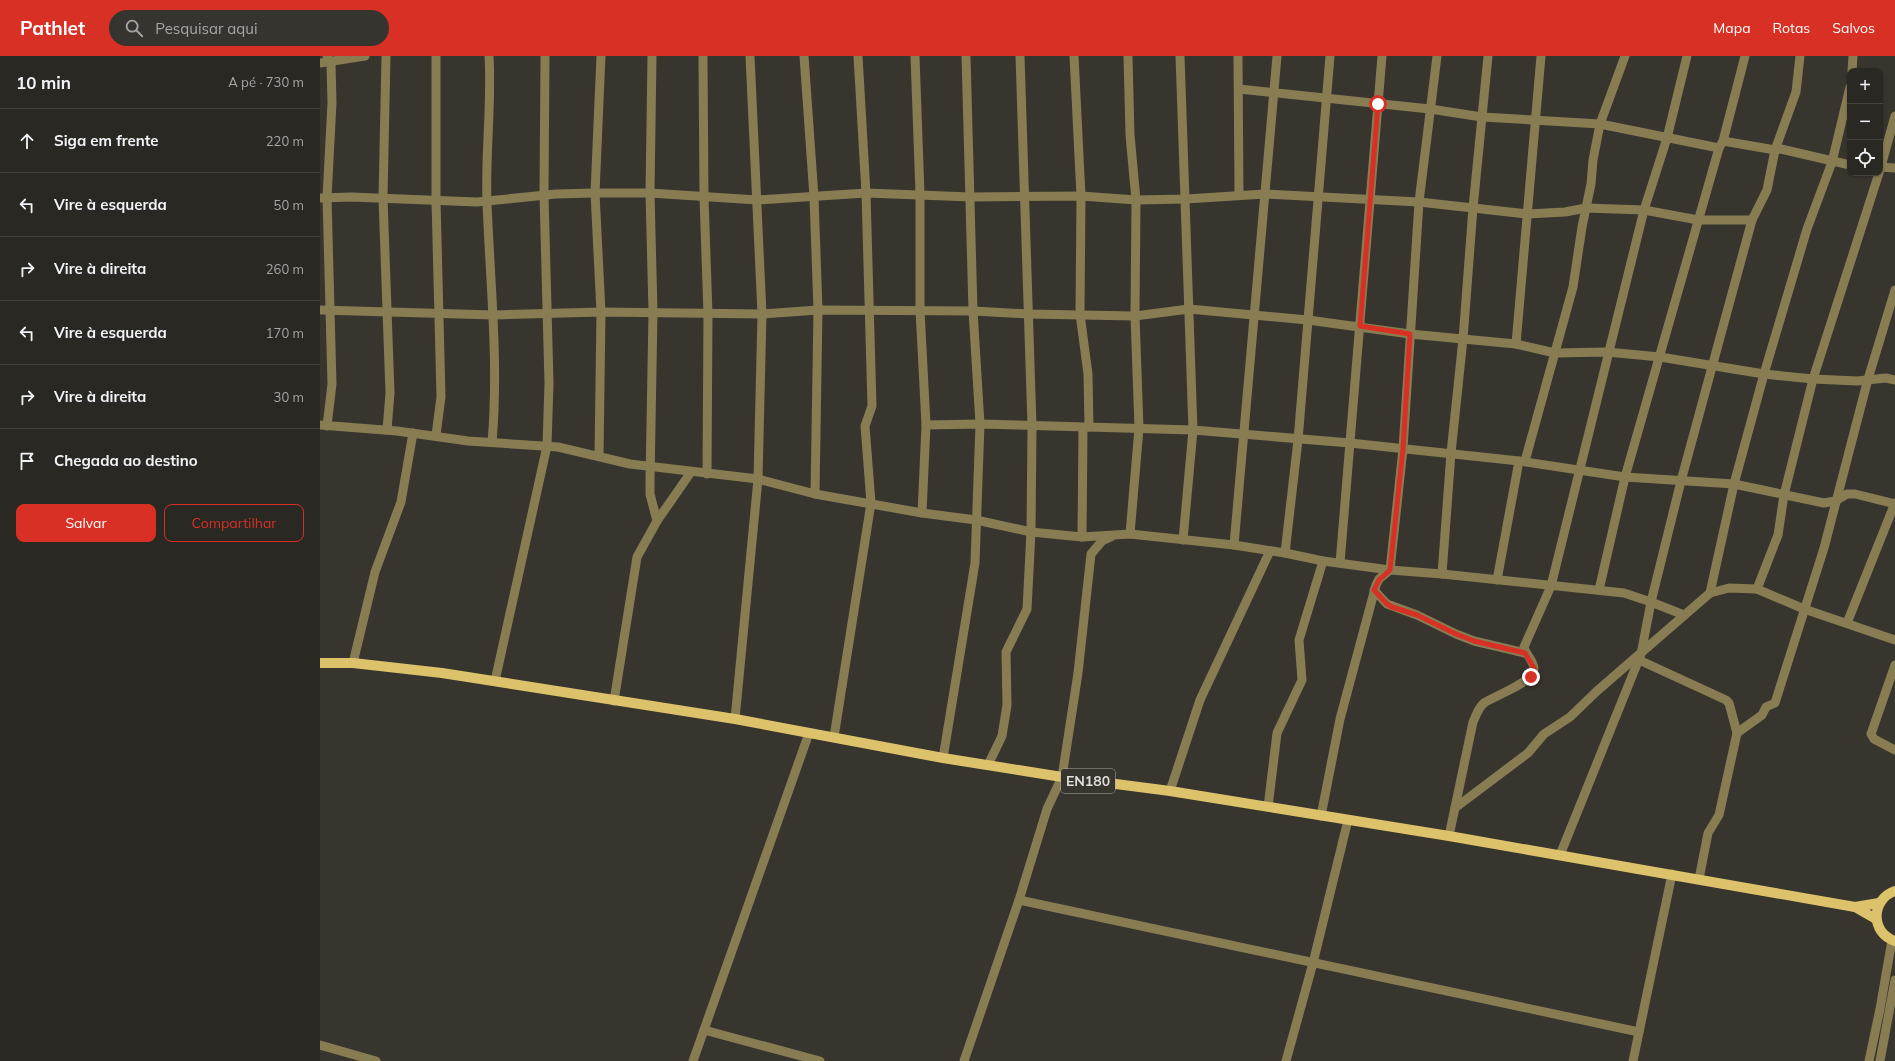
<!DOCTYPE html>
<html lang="pt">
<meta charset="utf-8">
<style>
:root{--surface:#292822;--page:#35342f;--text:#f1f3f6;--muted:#a5a6a5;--line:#454440;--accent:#d93025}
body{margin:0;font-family:Mulish,sans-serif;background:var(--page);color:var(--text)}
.controls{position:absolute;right:12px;top:12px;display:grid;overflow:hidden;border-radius:8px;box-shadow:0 1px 3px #0004}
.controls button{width:36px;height:36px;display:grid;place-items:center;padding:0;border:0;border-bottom:1px solid var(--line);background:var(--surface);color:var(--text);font:20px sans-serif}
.stop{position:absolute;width:12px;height:12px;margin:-9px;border:3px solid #d93025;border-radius:50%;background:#fff}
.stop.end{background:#d93025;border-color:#fff;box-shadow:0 1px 4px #0008}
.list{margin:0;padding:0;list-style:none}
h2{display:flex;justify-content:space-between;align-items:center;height:52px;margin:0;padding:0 16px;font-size:17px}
h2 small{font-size:13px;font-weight:400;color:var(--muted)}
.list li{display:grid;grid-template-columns:26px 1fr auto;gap:12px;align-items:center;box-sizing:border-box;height:64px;padding:0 16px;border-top:1px solid var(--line)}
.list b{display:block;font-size:15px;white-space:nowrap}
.list em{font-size:13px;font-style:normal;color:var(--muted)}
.actions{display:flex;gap:8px;padding:12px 16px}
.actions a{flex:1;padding:9px 0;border:1px solid var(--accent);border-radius:8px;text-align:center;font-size:14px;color:var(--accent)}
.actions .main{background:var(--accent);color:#fff}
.icon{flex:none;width:22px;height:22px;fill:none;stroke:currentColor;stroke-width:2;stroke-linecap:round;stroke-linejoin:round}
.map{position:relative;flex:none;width:1575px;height:1005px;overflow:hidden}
header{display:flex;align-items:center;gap:24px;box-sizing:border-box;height:56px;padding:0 20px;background:var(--accent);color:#fff}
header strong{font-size:19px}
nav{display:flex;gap:22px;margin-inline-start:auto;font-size:14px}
.search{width:280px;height:36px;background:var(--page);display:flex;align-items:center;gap:10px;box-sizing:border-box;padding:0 14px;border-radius:22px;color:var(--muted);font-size:15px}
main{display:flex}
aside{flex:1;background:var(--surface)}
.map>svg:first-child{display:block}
</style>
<header>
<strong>Pathlet</strong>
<div class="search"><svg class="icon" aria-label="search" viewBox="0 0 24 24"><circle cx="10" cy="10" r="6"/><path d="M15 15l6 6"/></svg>Pesquisar aqui</div>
<nav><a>Mapa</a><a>Rotas</a><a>Salvos</a></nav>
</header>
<main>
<aside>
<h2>10 min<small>A pé · 730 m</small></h2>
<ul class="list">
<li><svg class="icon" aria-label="ahead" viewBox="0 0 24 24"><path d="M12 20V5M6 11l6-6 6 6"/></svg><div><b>Siga em frente</b></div><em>220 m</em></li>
<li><svg class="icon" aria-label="left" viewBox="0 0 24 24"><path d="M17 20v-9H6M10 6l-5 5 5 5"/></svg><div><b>Vire à esquerda</b></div><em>50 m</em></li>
<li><svg class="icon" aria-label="right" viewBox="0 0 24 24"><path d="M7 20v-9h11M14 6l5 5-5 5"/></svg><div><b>Vire à direita</b></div><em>260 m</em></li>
<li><svg class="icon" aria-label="left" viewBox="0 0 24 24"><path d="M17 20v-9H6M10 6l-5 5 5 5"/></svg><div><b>Vire à esquerda</b></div><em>170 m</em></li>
<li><svg class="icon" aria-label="right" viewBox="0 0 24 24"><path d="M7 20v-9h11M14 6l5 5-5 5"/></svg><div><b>Vire à direita</b></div><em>30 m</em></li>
<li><svg class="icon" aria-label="arrive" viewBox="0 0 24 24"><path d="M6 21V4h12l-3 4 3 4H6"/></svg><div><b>Chegada ao destino</b></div></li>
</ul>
<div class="actions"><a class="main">Salvar</a><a>Compartilhar</a></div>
</aside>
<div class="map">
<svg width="1575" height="1005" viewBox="0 0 1575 1005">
<rect width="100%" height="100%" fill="#37352e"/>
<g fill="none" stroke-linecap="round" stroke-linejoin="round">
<g stroke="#887c53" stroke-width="9">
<path d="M7 0 11 7 12 47 7 141 12 328 7 370"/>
<path d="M66 0 63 142 70 337 67 374"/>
<path d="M116 0V144L121 341 116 379"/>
<path d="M169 0C172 49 165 97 167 146 170 227 179 306 172 386"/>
<path d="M332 0 330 137 333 256 330 425V438L337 465"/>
<path d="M383 0 384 142 388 258 387 418"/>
<path d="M484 0 494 141 498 254 495 438"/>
<path d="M595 0 600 138V254L606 369 602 457"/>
<path d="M754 0 761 140 760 258 768 318 769 371"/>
<path d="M808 0 810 79 816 144 815 260 819 372 810 478"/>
<path d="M860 0 873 374 863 484"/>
<path d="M918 0 919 139"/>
<path d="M0 7 45 0"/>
<path d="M1532 15 1533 0"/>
<path d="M919 33 1110 53 1162 61 1280 68 1399 92"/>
<path d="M1403 85 1455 94 1461 93 1530 109"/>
<path d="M1560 111 1575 112"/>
<path d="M1560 114 1575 60"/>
<path d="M0 142 31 141 157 146 236 138 275 137H330L437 144 546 137 651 141 761 140 816 144 866 143 945 138 1099 146 1207 158 1245 156 1266 152 1324 154 1378 164H1432L1361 425 1331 546 1321 598 1240 799"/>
<path d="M1432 164 1447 134 1455 94 1476 36 1480 0"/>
<path d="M0 254 174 259 281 256 442 258 498 254 653 255 708 258 815 260 869 253 988 264 1090 278 1196 288 1235 297 1287 296 1340 301 1444 318 1493 323 1537 325 1566 322 1575 324"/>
<path d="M1196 288 1221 0"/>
<path d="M0 369 77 375 148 385 238 391 310 408 438 423 495 438 602 457 656 464 711 476 762 481 810 478 914 489 965 497 1003 505 1070 514 1122 518 1304 537 1331 546 1364 559"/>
<path d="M606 369 660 368 873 374 1030 387 1199 405 1305 421 1414 428 1504 447 1515 445 1527 438H1535L1575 448"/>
<path d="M279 400 281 256 275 137 281 0"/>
<path d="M1205 405 1253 231 1262 171 1271 128 1273 104 1280 68 1305 0"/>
<path d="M762 481 763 372"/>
<path d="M914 489 957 0"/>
<path d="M965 497 978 384 1010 0"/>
<path d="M1020 507 1062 0"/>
<path d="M1122 518 1131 397 1143 283 1153 152 1168 0"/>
<path d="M1177 524 1199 405"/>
<path d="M1437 533 1458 479 1464 439 1493 323 1559 117"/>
<path d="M1054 534 1067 548 1097 559 1136 578 1154 585 1205 597"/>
<path d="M1279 534 1305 421 1399 92 1403 85 1425 0"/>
<path d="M1390 537 1414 428 1444 318 1487 173 1512 106 1530 31"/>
<path d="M1527 567 1575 447"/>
<path d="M1319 604 1406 644 1409 647 1417 677"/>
<path d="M33 607 55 516 81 446 93 377"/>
<path d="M1575 609 1551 678 1554 683 1575 694"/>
<path d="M175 625 227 390 229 327 224 139 225 0"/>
<path d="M294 645 317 501 337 465 371 416"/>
<path d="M415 663 438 423 442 258 430 0"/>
<path d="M514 681 551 447 545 370 552 350 546 137 538 0"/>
<path d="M623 702 655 507 660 368 653 255 646 0"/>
<path d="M668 709 682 680 687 649 686 596 707 553 711 476 712 370 700 0"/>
<path d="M850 735 880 644 950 495"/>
<path d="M948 751 957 677 982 624 979 584 1003 505"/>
<path d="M1135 752 1208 697 1224 678 1250 661 1277 635 1390 537 1409 532 1437 533 1484 553 1575 584"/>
<path d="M1001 760 1020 663 1056 529 1059 523 1070 514 1083 393 1099 146 1117 0"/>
<path d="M1129 780 1153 666C1156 660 1158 652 1164 647 1174 640 1213 627 1214 613 1214 605 1206 599 1204 591L1231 530 1324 154 1347 82 1367 0"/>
<path d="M1379 823 1388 777 1399 759 1417 677 1442 659 1446 651 1455 647 1504 492 1548 323 1575 234"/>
<path d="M699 844 1319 976"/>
<path d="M384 974 500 1005"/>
<path d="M0 989 56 1005"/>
<path d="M373 1005 489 677"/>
<path d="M644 1005 699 844 727 753 742 721 758 617 771 498 782 485 791 481"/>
<path d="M966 1005 993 907 1028 764"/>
<path d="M1313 1005 1352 818"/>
<path d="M1549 1005 1560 953 1572 884"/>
<path d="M1560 1005 1575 924"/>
</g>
<g stroke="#dcc26a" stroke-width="10">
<path d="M0 607H33L122 617 415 663 623 702 742 721 850 735 1129 780 1535 851 1559 847"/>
<path d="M1575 835C1551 843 1550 877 1575 885"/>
<path d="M1535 851 1556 863"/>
</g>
</g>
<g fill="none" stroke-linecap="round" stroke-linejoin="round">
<path stroke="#d93025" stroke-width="5" d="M1058 48 1040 270 1090 278 1083 393 1070 514 1059 524 1054 534 1067 548 1072 551 1097 559 1136 578 1154 585 1205 597 1214 612 1211 621"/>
</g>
<g text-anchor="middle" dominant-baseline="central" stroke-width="3.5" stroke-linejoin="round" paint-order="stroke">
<rect fill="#37352e" stroke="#adaba6" stroke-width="1" x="741" y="713" width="54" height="24" rx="3"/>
<g font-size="14" font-weight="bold" fill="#dfdeda">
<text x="768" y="725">EN180</text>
</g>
</g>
</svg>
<div class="controls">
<button>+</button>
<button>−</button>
<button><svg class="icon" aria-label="locate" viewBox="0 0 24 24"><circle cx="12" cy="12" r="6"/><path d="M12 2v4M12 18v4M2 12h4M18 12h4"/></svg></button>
</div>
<div class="stop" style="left:1058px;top:48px"></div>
<div class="stop end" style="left:1211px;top:621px"></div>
</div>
</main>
